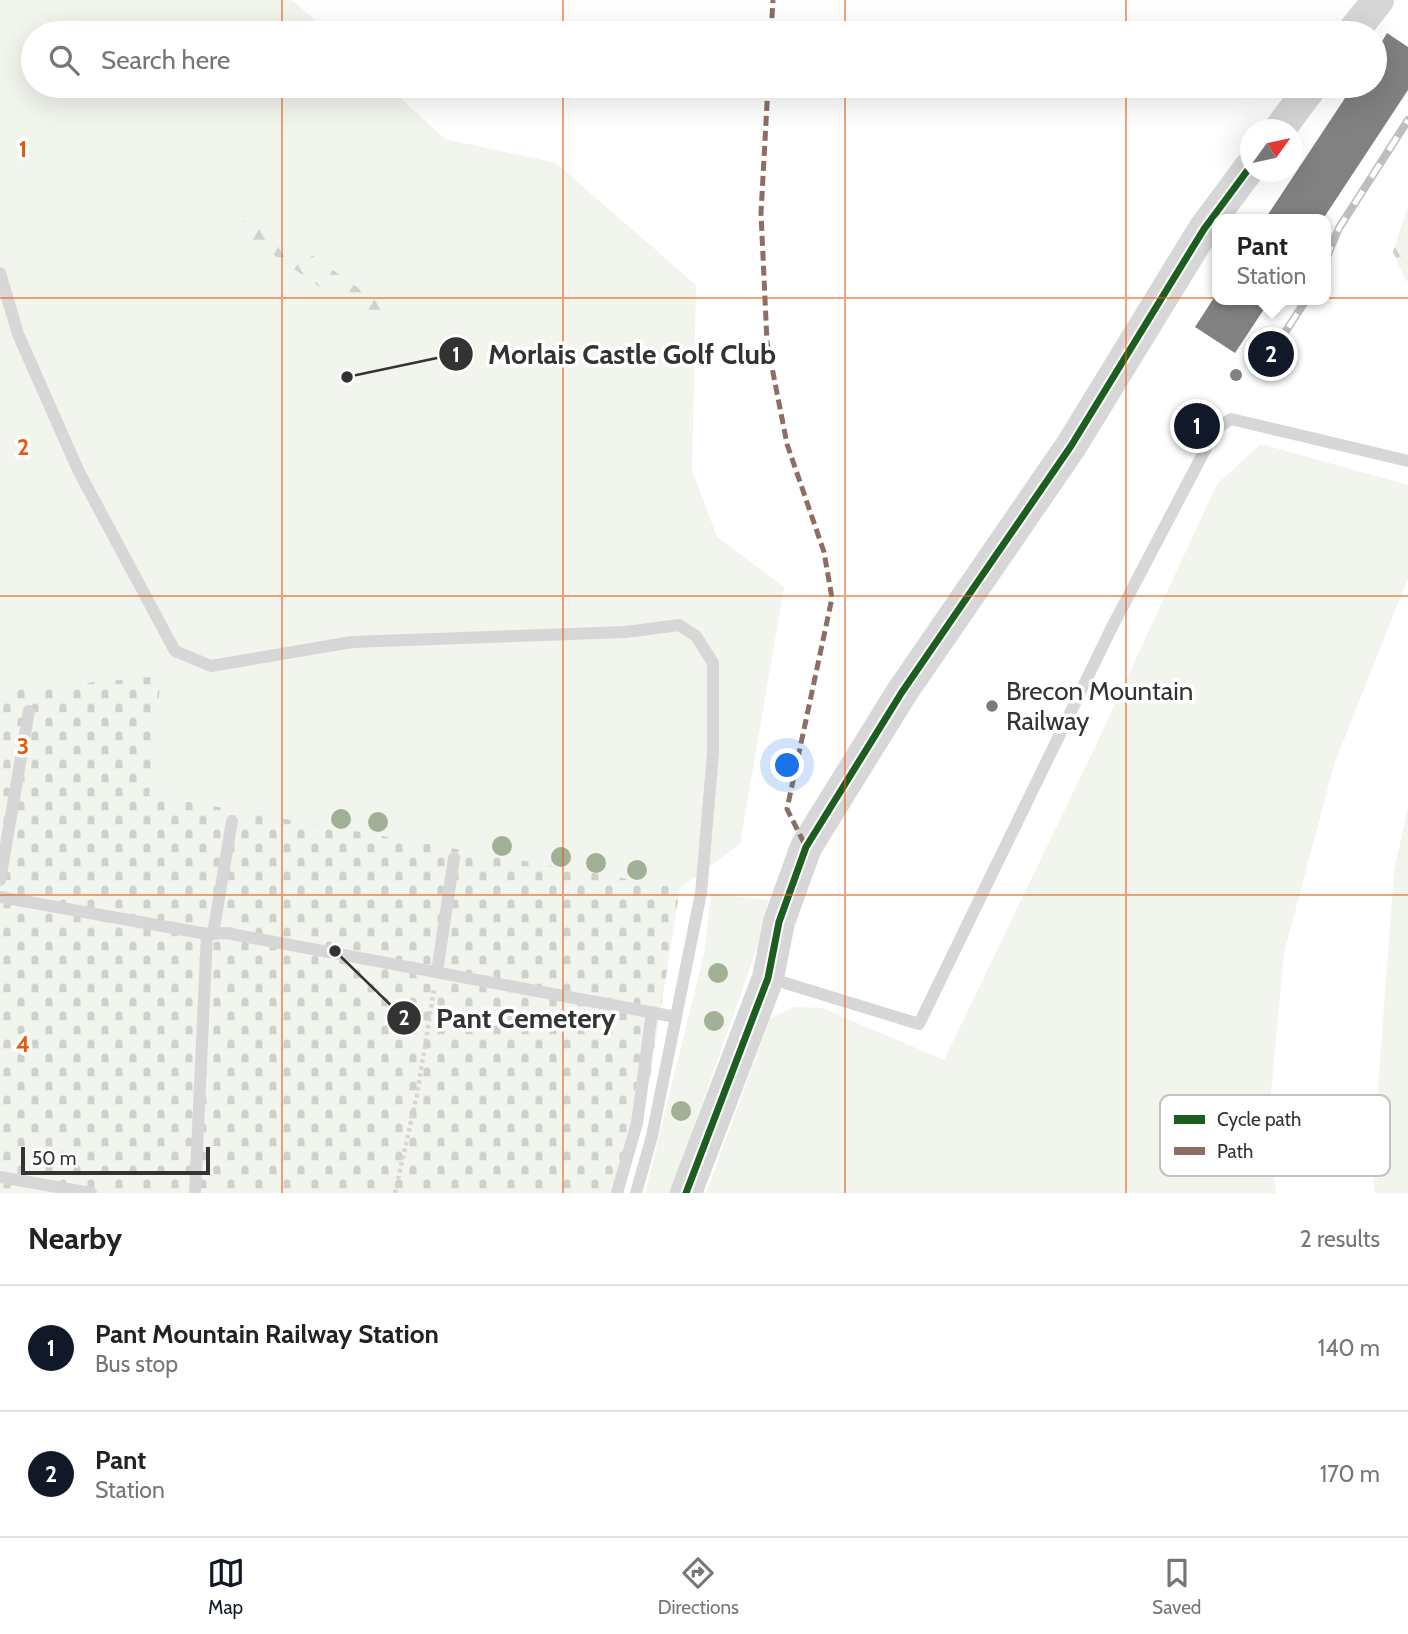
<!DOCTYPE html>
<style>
:root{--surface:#fff;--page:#f2f2f2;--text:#222;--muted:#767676;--line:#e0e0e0;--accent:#111827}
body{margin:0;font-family:Cabin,sans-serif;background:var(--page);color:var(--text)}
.compass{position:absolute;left:1240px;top:119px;width:63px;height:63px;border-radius:50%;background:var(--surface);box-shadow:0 7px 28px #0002;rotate:57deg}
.scale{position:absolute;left:21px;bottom:18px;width:189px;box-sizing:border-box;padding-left:7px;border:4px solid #333;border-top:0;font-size:19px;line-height:24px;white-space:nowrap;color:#333;-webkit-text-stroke:5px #fff;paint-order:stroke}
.you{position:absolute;left:788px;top:766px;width:24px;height:24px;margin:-18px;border:5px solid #fff;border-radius:50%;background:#1a73e8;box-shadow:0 0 0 10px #1a73e833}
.badge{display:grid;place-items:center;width:46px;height:46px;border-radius:50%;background:var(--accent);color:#fff;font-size:23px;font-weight:700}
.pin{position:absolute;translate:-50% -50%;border:4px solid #fff;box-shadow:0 2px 7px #0006}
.popup{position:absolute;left:1212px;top:214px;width:119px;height:91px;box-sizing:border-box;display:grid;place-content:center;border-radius:14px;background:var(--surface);filter:drop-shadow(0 2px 5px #0005);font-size:23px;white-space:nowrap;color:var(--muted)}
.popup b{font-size:26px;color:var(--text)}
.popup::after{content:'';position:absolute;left:50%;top:100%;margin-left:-14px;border:14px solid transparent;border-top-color:var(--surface)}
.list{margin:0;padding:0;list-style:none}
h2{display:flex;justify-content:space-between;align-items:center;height:91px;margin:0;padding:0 28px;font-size:30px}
h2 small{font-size:23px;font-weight:400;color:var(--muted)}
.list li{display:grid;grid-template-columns:46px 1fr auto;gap:21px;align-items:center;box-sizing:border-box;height:126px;padding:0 28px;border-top:2px solid var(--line)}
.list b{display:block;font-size:26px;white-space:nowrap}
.list p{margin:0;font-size:23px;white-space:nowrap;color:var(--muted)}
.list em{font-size:23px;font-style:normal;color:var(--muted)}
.icon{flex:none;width:38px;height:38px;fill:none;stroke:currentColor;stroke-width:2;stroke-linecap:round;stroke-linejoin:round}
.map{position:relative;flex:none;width:1408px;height:1193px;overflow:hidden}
.search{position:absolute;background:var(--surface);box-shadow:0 7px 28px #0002;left:21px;right:21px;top:21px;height:77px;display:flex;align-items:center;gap:18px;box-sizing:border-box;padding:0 24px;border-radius:38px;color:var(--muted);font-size:26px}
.sheet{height:343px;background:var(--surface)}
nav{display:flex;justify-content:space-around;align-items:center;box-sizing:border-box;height:98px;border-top:2px solid var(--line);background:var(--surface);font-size:19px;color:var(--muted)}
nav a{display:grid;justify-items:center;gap:4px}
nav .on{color:var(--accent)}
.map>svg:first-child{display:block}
</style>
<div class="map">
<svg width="1408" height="1193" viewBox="0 0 1408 1193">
<defs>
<pattern id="forest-firs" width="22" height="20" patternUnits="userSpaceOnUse" patternTransform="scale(1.75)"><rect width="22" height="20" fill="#f1f5ed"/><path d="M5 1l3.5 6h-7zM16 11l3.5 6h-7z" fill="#cfd2cc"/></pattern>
<pattern id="cemetery-stones" width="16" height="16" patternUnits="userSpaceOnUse" patternTransform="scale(1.75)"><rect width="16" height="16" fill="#f1f5ed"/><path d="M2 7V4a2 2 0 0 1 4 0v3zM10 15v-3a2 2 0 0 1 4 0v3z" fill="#cfd2cc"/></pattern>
</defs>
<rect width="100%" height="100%" fill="#fff"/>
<g fill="#f1f5ed">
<path d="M0 0H292L330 33H33V86H387L445 139 556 163 696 285 692 470 717 537 784 587 740 844 680 888 148 795 160 677 0 691Z"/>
<path d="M1261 444 1408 485V578L1334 765 1284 953 1267 1135 1276 1193H706L770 1019 794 1007 822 1008 944 1060 1095 747 1217 484Z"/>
<path d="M1408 807V1193H1374L1373 1157 1394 871Z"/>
<path d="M711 893 768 900 760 939 671 1193H645L704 954Z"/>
</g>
<g fill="url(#forest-firs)">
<path d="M1408 206V280L1406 282 1393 252Z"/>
<path d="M244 221 268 224 375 300 386 321 365 319 253 240Z"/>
</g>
<path fill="url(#cemetery-stones)" d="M161 676 149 795 680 888 643 1122 622 1193H0V691Z"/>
<g fill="#818181">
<path d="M1387 33 1408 47V90L1323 219H1265L1353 86H1375V53Z"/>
<path d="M1217 293V300H1270L1235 353 1195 327Z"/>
<circle cx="1236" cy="375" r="6"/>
</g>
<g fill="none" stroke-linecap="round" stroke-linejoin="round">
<path stroke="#d6d6d6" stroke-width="4.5" stroke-dasharray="3.5 3.5" stroke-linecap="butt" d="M395 1193 417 1095 434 990"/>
<g stroke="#d7d7d7" stroke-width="12">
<path d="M0 273 18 334 78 470 175 651 211 666 352 642 626 632 679 625 696 636 713 663V753L701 893 652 1136 636 1193"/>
<path d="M0 880 29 711"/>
<path d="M0 897 207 934 226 933 676 1017"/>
<path d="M213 934 232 821"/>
<path d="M437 972 454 858"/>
<path d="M769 978 919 1024 1111 629 1216 429 1231 419 1408 461"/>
<path d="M0 1177 91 1193"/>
<path d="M195 1193 207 934"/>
<path d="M617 1193 637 1123 652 1012"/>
</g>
<g stroke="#d7d7d7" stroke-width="32">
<path d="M1352 33 1378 0"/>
<path d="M1279 130 1312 86"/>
<path d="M686 1193 768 978 779 922 806 847 902 692 1071 446 1204 229 1250 167"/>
</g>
<defs>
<g id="rail">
<path d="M1325 261 1339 228 1408 120"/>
<path d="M1271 354 1306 300"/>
</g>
</defs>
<use href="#rail" stroke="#bebebe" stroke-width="8"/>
<use href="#rail" stroke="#fff" stroke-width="5" stroke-dasharray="16" stroke-linecap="butt"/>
<g stroke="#8d6e63" stroke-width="5" stroke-dasharray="10 5" stroke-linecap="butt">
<path d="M771 33 773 0"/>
<path d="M768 86 761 213 767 342 787 444 824 552 832 598 787 809 806 847"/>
</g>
<defs>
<path id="cycleway" d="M686 1193 768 978 779 922 806 847 902 692 1071 446 1204 229 1250 167"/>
</defs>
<use href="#cycleway" stroke="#fff" stroke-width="11"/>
<use href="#cycleway" stroke="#1b5e20" stroke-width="7"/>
</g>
<g fill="#a2b095">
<circle cx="341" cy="819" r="10"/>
<circle cx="378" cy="822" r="10"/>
<circle cx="502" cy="846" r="10"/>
<circle cx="561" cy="857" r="10"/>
<circle cx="596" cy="863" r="10"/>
<circle cx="637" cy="870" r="10"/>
<circle cx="718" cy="973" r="10"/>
<circle cx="714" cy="1021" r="10"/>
<circle cx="681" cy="1111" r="10"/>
</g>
<path fill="none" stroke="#e8590c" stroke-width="2" stroke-opacity="0.55" d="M282 0V33M563 0V33M845 0V33M1126 0V33M282 86V1193M563 86V1193M845 86V1193M1126 86V1193M0 298H1408M0 596H1408M0 895H1408"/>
<circle fill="#7a7a7a" stroke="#fff" stroke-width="2.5" cx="992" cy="706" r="7"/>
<g text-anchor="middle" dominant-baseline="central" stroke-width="7" stroke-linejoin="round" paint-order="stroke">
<g font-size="26" fill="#333" stroke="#fff" text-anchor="start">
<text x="1006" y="691">Brecon Mountain<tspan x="1006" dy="30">Railway</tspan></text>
</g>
</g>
<rect x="1160" y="1095" width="230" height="81" rx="10" fill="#fff" stroke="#c2c2c2" stroke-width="2"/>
<rect x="1174" y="1115" width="31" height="9" fill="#1b5e20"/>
<rect x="1174" y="1147" width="31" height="8" fill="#8d6e63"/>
<g font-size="19" fill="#333">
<text x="1217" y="1126">Cycle path</text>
<text x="1217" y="1158">Path</text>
</g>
<g font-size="23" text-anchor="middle" font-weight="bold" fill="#e8590c" stroke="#fff" stroke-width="7" stroke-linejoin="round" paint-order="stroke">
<text x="23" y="157">1</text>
<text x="23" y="455">2</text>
<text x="23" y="754">3</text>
<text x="23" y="1052">4</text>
</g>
<path fill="none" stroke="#333" stroke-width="2.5" d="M347 377L456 354M335 951L404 1018"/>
<g fill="#333" stroke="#fff" stroke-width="2.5">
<circle cx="347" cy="377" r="7"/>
<circle cx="335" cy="951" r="7"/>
<circle cx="456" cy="354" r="18"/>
<circle cx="404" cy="1018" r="18"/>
</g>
<g font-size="21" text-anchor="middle" font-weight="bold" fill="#fff">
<text x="456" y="362">1</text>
<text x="404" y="1025">2</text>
</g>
<g font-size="28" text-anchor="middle" font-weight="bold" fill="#333" stroke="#fff" stroke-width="7" stroke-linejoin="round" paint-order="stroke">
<text x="632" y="364">Morlais Castle Golf Club</text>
<text x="526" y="1028">Pant Cemetery</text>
</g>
</svg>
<svg class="compass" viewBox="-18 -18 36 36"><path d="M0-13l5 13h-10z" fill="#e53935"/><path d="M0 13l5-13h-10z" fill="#767676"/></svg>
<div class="scale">50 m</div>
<div class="you"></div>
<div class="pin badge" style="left:1197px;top:426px">1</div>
<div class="pin badge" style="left:1271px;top:354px">2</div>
<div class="popup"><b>Pant</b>Station</div>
<div class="search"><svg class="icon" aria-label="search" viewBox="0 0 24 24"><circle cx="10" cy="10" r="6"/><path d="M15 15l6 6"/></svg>Search here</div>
</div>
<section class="sheet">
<h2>Nearby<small>2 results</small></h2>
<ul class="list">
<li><span class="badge">1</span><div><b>Pant Mountain Railway Station</b><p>Bus stop</p></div><em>140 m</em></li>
<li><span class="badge">2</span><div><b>Pant</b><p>Station</p></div><em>170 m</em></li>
</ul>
</section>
<nav>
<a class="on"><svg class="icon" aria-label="map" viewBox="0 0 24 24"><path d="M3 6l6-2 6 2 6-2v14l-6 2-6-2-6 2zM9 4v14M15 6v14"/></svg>Map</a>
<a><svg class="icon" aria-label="directions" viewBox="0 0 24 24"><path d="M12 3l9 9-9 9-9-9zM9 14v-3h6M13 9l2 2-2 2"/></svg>Directions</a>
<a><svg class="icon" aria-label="saved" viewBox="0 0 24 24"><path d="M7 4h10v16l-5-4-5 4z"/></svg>Saved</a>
</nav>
